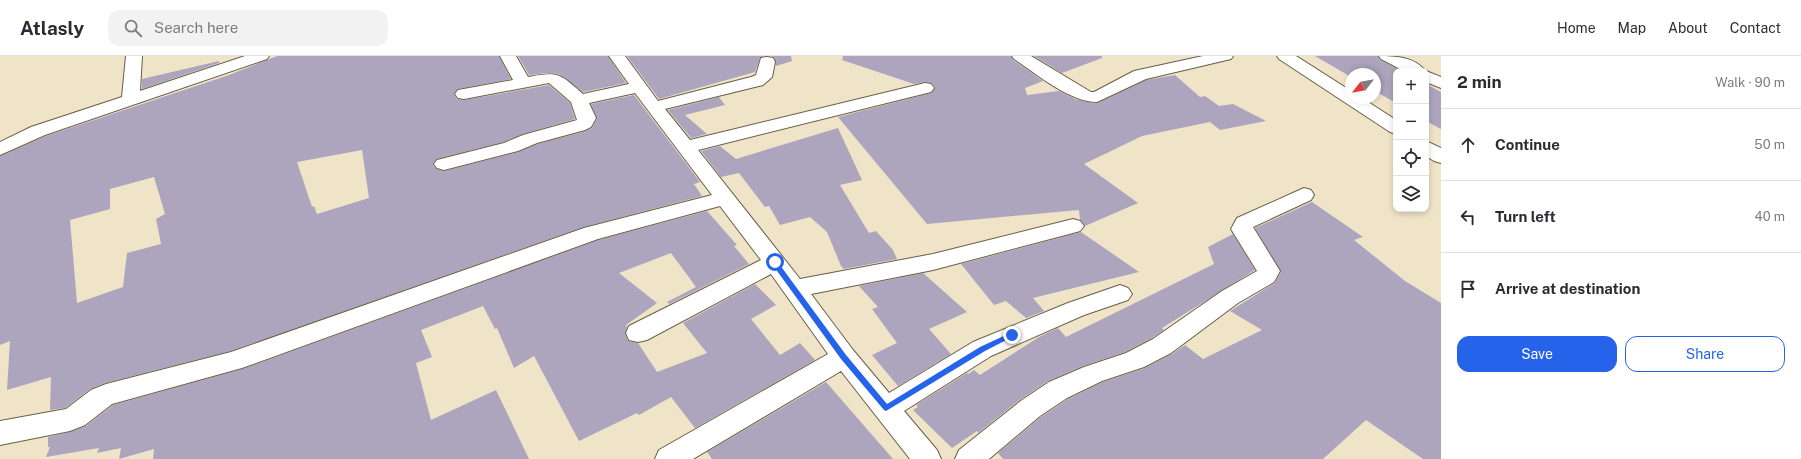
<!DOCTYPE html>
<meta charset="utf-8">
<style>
:root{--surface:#fff;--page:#f2f2f3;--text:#2b2b33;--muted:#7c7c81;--line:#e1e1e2;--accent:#2563eb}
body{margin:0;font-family:"Public Sans",sans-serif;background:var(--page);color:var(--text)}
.controls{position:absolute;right:12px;top:12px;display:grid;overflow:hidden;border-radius:8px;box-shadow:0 2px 6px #0003}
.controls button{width:36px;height:36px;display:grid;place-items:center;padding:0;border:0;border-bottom:1px solid var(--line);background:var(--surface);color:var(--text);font:20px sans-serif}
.compass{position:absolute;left:1345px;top:12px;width:36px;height:36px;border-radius:50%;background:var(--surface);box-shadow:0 2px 6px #0003;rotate:239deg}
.stop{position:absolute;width:12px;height:12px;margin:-9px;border:3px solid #2563eb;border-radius:50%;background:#fff}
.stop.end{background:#2563eb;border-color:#fff;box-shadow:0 1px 4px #0008}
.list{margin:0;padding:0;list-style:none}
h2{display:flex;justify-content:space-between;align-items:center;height:52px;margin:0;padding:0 16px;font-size:17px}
h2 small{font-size:13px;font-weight:400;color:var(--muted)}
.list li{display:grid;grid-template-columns:26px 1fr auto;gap:12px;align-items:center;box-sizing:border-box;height:72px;padding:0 16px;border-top:1px solid var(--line)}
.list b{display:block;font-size:15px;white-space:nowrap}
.list em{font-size:13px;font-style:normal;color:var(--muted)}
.actions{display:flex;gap:8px;padding:12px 16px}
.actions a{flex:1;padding:9px 0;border:1px solid var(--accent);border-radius:12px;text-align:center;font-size:14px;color:var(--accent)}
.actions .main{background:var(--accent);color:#fff}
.icon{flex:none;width:22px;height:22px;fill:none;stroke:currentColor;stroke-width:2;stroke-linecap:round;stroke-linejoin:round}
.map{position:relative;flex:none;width:1441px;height:403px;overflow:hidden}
header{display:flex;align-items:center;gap:24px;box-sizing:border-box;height:56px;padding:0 20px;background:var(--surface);border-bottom:1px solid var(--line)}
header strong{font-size:19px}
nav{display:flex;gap:22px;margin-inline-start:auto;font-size:14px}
.search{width:280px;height:36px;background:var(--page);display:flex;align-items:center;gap:10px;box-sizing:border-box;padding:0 14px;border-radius:12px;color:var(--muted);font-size:15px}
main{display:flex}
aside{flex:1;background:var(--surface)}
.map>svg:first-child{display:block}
</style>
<header>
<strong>Atlasly</strong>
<div class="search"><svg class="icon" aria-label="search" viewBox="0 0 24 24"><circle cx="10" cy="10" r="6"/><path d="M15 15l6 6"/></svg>Search here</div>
<nav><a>Home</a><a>Map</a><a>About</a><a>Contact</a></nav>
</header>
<main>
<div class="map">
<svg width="1441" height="403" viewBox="0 0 1441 403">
<rect width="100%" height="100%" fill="#efe3c8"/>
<g fill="#ada5be" fill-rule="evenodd">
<path d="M277 0H499L511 23 458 33 454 38 457 43 464 44 549 29 570 47 575 63 523 78 504 86 437 103 433 109 437 113 444 115 518 96 537 88 586 75 592 72 597 63 591 48 634 39 700 126 694 128 702 140 584 171 231 295 105 327 90 333 65 352 50 354 51 321 7 334 10 285 0 289V100L46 80 229 19ZM362 94 369 142 317 158 314 150 312 151 297 106ZM154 121 165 158 156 163 161 188 127 197 123 231 77 247 70 164 110 153V133Z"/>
<path d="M518 0H608L626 27 583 36 559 18 546 17 529 19Z"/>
<path d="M627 0H764L760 2 755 16 659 43Z"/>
<path d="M770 0H791L792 5 776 10 774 1Z"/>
<path d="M843 0H1011L1013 4 1043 25 1025 32 1027 39 1059 35 1075 43 1097 47 1146 24 1175 19 1200 41 1205 40 1219 50 1233 48 1266 65 1220 74 1210 66 1142 80 1084 108 1138 147 1085 170 1080 164 1079 154 927 168 838 61 931 37 935 31 931 27 925 26 914 28 842 4Z"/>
<path d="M1034 0H1102V2L1062 17Z"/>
<path d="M1315 0H1378L1380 4 1401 15H1396V47L1375 35V18H1351V21Z"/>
<path d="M219 5V7L142 33V23Z"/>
<path d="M1426 28 1441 36V73L1426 65Z"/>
<path d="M719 41 725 49 685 59 707 78 691 82 668 54Z"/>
<path d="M838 72 862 124 840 129 869 177 876 175 893 194 897 203 844 213 841 210 827 176 810 161 780 169 769 150 765 151 739 117 721 121 701 95 720 90 736 103Z"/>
<path d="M1312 146 1363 181 1354 184 1405 225 1441 247V403H1423L1366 364 1323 403H1003L998 397 1041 361 1068 343 1103 326 1145 312 1172 298 1185 289 1203 303 1262 274 1230 255 1275 227 1281 216 1255 172Z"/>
<path d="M707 155 737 189 734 190 749 208 669 248 667 246 696 231 671 197 619 217 657 247 626 269 627 271 625 278 628 285 638 287 657 316 707 297 683 267 755 228 776 249 751 263 780 299 800 287 815 304 695 372 671 341 639 359 637 357 579 385 534 300 514 312 497 272 495 273 483 250 421 274 432 301 416 307 431 364 496 334 529 403H153L154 393 119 403 121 392 97 397 99 392 46 401 50 391H48V381L70 376 86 370 113 349 242 313 598 184Z"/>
<path d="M1081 176 1139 216 1033 242 1044 255 1026 262 1006 245 994 249 961 208Z"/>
<path d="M1233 178 1255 214 1162 272 1164 274 1152 282 1125 296 1083 310 1048 325 1021 343 978 377 977 375 952 392 913 354 918 351 916 349 967 317 968 318 974 314 980 319 1039 281 1058 272 1066 281 1214 208 1208 191Z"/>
<path d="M923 217 967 256 929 273 951 298 898 330 872 299 897 287 872 253 878 251 859 230Z"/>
<path d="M826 326 893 403H712L707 396Z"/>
</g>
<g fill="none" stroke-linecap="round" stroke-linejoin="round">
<defs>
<g id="minor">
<path d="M126 0H142L140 35 245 0H269L267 3 45 79 0 99V86L31 71 122 41Z"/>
<path d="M500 0H516L528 21C559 15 560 18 583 38L629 28 609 0H625L658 45 751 21 756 19 761 2 767 1 773 2 775 6 772 21 763 29 665 53 690 84 925 27 931 28 934 32 931 36 698 94 800 223 933 198 1073 163 1080 165 1084 170 1080 175 1073 177 933 214 811 238 853 294 889 337 973 286 1068 247 1120 229 1128 232 1132 238 1128 244 1084 259 991 300 904 355 937 394 941 403H910L841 315 693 403H655L659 394 828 298 771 218 647 284 638 286 629 284 626 277 629 270 761 204 720 150 598 183 242 312 112 348 85 369 70 375 0 389V365L66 353 91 334 106 328 231 296 584 172 712 139 635 37 589 47 596 62 591 71 585 74 537 87 518 95 444 114 437 112 434 108 437 104 504 87 523 79 577 64 571 46 549 27 464 43 458 42 455 38 458 34 513 24Z"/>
<path d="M1012 0H1031L1091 36H1094L1134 15 1203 0H1233L1231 3 1146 23 1097 46C1069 46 1037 18 1014 3Z"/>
<path d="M1277 0H1296L1351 35V42H1362L1396 64V78L1390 76 1279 3Z"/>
<path d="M1379 0C1394 0 1416 1 1425 15H1404L1381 3Z"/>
<path d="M1426 15 1441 21V32L1426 26Z"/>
<path d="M1426 85 1441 92V107L1434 105 1426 100Z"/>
<path d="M1304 132 1311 134 1314 139 1311 144 1253 171 1280 215 1274 226 1238 247 1171 297 1144 311 1102 325 1067 342 1040 360 989 403H955L959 394 1022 344 1049 326 1084 311 1126 297 1153 283 1222 235 1257 215 1231 173 1237 162Z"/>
</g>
</defs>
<use href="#minor" stroke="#685e47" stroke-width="2"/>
<use href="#minor" fill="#fff" fill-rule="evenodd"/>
</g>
<path fill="#2563eb" d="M772 205H777L846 299 887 348 980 291 1010 277 1012 276 1016 279 985 295 886 355 884 354 841 303 772 208Z"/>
</svg>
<div class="controls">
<button>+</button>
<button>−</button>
<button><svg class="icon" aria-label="locate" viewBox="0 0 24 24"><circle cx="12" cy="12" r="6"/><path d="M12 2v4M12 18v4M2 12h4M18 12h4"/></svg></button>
<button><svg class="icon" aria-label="layers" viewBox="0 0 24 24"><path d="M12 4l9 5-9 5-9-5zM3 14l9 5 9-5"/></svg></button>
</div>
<svg class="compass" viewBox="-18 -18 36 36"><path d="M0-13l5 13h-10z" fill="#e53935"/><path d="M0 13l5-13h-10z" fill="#7c7c81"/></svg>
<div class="stop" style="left:775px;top:206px"></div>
<div class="stop end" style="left:1012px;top:279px"></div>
</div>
<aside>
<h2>2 min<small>Walk · 90 m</small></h2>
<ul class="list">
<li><svg class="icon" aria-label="ahead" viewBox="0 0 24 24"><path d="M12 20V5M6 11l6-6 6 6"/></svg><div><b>Continue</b></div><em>50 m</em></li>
<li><svg class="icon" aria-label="left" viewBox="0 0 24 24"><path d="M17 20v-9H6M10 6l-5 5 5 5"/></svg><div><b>Turn left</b></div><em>40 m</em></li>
<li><svg class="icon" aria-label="arrive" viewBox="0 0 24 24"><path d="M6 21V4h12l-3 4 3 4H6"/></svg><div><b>Arrive at destination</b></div></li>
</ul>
<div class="actions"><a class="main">Save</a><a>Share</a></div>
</aside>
</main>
